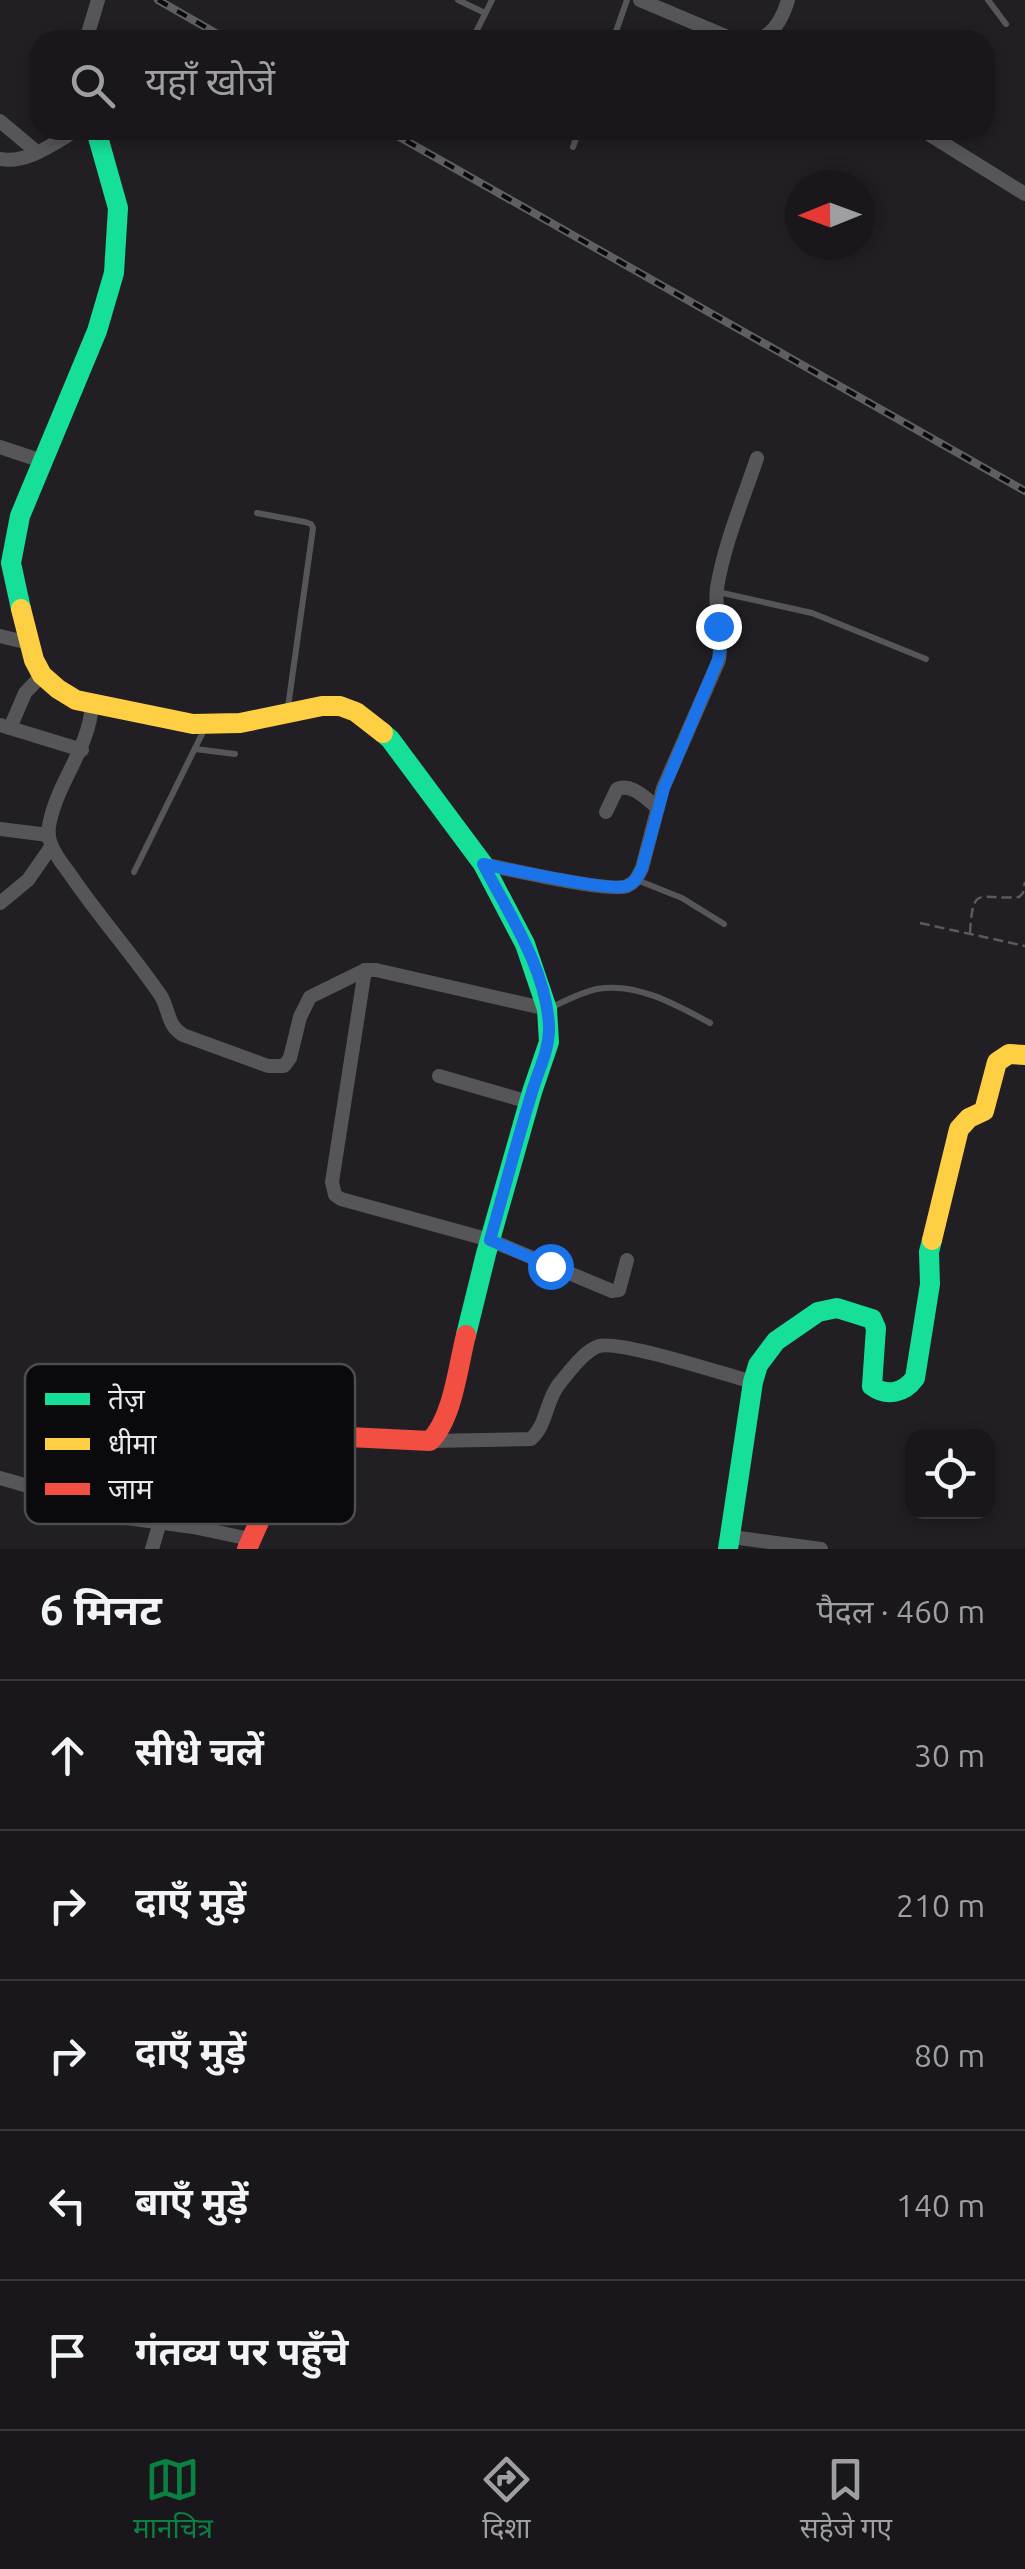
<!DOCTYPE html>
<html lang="hi">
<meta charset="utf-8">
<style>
:root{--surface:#19171b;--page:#262428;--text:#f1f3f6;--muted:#9f9fa3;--line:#37363a;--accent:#0b8043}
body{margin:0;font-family:Ubuntu,"Noto Sans Devanagari",sans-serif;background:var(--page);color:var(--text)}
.controls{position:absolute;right:30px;bottom:30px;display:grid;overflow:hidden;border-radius:20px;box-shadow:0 5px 15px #0003}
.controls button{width:90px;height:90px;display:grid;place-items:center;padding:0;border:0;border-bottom:2px solid var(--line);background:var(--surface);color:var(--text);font:50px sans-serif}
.compass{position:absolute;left:785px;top:170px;width:90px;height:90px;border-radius:50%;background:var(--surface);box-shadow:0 5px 15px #0003;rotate:269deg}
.stop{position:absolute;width:30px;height:30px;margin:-22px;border:8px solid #1a73e8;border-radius:50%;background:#fff}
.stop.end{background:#1a73e8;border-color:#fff;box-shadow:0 2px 10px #0008}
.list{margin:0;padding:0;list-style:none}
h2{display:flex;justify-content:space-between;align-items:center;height:130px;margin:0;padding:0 40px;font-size:42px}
h2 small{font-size:32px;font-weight:400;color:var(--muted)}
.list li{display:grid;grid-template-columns:65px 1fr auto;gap:30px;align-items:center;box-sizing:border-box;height:150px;padding:0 40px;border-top:2px solid var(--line)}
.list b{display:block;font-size:38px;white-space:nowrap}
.list em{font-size:32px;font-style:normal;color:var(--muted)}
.icon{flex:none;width:55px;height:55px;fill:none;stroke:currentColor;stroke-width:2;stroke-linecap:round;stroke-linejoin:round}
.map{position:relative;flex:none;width:1025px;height:1549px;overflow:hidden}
.search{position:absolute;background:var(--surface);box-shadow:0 5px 15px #0003;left:30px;right:30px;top:30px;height:110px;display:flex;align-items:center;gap:25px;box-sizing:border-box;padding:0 35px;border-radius:30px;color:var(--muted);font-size:38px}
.sheet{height:880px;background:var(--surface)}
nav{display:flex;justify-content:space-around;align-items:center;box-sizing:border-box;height:140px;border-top:2px solid var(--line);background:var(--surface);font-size:28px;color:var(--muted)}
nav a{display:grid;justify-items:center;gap:5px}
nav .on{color:var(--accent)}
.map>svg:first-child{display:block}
</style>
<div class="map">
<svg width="1025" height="1549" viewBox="0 0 1025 1549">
<rect width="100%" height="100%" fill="#211f24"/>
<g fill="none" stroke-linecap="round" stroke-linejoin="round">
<g stroke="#5b5a5c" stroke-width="2.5" stroke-dasharray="10 5" stroke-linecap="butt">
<path d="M920 923 1025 946"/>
<path d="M970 933C973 882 979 901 1019 897L1023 893 1025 882"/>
</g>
<g stroke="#565558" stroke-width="6">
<path d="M458 0 485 13"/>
<path d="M988 0 1006 24"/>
<path d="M472 40 492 0"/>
<path d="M613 40 627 0"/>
<path d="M573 147 579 130"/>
<path d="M257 513 305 522 311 524 313 528 288 707"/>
<path d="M718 592 812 613 926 659"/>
<path d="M195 749 235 754"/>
<path d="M134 872 204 730"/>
<path d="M637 880 682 898 724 924"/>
<path d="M552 1007C567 1000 582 992 597 989 637 982 677 1005 710 1023"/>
<path d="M189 1463 272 1488"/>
<path d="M35 1487 41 1424"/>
</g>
<g stroke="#565558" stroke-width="14">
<path d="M640 0 730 38 740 40"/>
<path d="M86 40 98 0"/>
<path d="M756 40C774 35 783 17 788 0"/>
<path d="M0 121 37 152"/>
<path d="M922 130 1025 194"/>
<path d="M0 159C28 164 54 143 77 130"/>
<path d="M0 447 42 461"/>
<path d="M0 636 29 643"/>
<path d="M92 705C89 748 59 780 50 821 48 829 48 837 51 844 55 856 65 867 72 877 100 918 133 955 161 996 170 1012 167 1025 183 1035L268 1066H284L290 1058 300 1017 310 997 365 970H376L547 1009"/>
<path d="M0 725 82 750"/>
<path d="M10 728 25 693 42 675"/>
<path d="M606 812 617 789C632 783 645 798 657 807"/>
<path d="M0 829 48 835"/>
<path d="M483 864C508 869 610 893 627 886 636 882 638 876 642 868L663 788 719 660C723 635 714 613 717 588 724 544 743 500 757 458"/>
<path d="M0 903 28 880 51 847"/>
<path d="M365 970 332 1182 335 1195 341 1199 490 1240 612 1291 619 1290 627 1260"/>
<path d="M439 1076 529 1102"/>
<path d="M430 1441 531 1439C547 1425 546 1400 559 1384 569 1372 585 1350 599 1346 621 1340 726 1375 753 1382"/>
<path d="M0 1478 35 1488 75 1511 193 1527 250 1539"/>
<path d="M732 1537 821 1549"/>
<path d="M152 1549 160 1522"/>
</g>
<g stroke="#16e098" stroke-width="20">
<path d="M21 609 11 563 20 516 97 331 114 273 118 208 96 130"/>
<path d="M383 733 390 739 483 864 525 944 547 1009 549 1042 532 1092 486 1254 466 1335"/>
<path d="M728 1549 753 1382 758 1365 776 1341 818 1312 837 1308 872 1319 876 1328 872 1386C887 1397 904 1393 915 1378L930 1284 929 1252 932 1240"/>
</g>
<g stroke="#ffcf43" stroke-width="20">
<path d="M21 609 34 660 42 675 58 689 76 700 193 724 240 723 322 706H340L356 712 383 733"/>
<path d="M932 1240 959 1129 969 1118 984 1111 997 1062 1009 1054 1025 1055"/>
</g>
<path stroke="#f24e42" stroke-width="20" d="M247 1549 279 1477 295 1451 308 1441 328 1436 430 1441C453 1418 458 1366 466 1335"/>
<defs>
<g id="rail">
<path d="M158 0 228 40"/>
<path d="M387 130 1025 491"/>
</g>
</defs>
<use href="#rail" stroke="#5f5e61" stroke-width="8"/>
<use href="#rail" stroke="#0a090c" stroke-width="4" stroke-dasharray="11" stroke-linecap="butt"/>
</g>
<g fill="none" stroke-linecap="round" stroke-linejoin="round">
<path stroke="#1a73e8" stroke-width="12" d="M550 1266 490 1240C504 1191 517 1141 532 1092 538 1071 550 1049 549 1026 546 969 509 914 483 864 508 869 610 892 627 886 636 882 638 876 642 868L664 788 718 660 722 642 718 626"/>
</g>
<rect x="25" y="1364" width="330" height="160" rx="15" fill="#0a090c" stroke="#4d4c50" stroke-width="2.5"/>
<rect x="45" y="1393" width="45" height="12" fill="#16e098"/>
<rect x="45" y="1438" width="45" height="12" fill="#ffcf43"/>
<rect x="45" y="1483" width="45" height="12" fill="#f24e42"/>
<g font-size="28" fill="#eae8ed">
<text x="108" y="1409">तेज़</text>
<text x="108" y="1454">धीमा</text>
<text x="108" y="1499">जाम</text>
</g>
</svg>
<div class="controls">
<button><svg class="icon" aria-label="locate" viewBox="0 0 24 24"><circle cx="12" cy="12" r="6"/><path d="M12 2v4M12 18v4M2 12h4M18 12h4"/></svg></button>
</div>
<svg class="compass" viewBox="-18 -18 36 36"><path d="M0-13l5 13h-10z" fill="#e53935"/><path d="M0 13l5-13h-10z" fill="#9f9fa3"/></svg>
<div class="stop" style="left:550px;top:1266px"></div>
<div class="stop end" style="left:718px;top:626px"></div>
<div class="search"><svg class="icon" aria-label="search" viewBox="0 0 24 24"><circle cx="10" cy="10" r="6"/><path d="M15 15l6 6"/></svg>यहाँ खोजें</div>
</div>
<section class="sheet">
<h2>6 मिनट<small>पैदल · 460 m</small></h2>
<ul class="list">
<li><svg class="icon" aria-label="ahead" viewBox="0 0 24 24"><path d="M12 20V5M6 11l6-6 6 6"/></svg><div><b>सीधे चलें</b></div><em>30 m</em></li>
<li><svg class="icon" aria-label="right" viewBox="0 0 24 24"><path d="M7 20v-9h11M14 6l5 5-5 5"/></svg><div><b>दाएँ मुड़ें</b></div><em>210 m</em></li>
<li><svg class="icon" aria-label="right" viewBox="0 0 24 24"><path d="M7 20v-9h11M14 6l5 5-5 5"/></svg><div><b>दाएँ मुड़ें</b></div><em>80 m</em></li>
<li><svg class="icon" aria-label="left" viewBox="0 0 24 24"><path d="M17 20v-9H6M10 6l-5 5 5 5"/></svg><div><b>बाएँ मुड़ें</b></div><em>140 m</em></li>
<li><svg class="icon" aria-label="arrive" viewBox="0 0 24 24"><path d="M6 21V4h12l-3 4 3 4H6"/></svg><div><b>गंतव्य पर पहुँचे</b></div></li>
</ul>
</section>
<nav>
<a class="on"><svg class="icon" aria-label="map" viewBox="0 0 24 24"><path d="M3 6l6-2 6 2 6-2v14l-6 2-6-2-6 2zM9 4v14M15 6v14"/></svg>मानचित्र</a>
<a><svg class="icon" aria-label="directions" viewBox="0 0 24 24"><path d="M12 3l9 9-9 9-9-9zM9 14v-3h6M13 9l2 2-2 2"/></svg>दिशा</a>
<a><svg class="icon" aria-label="saved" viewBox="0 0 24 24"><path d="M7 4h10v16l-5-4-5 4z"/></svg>सहेजे गए</a>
</nav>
